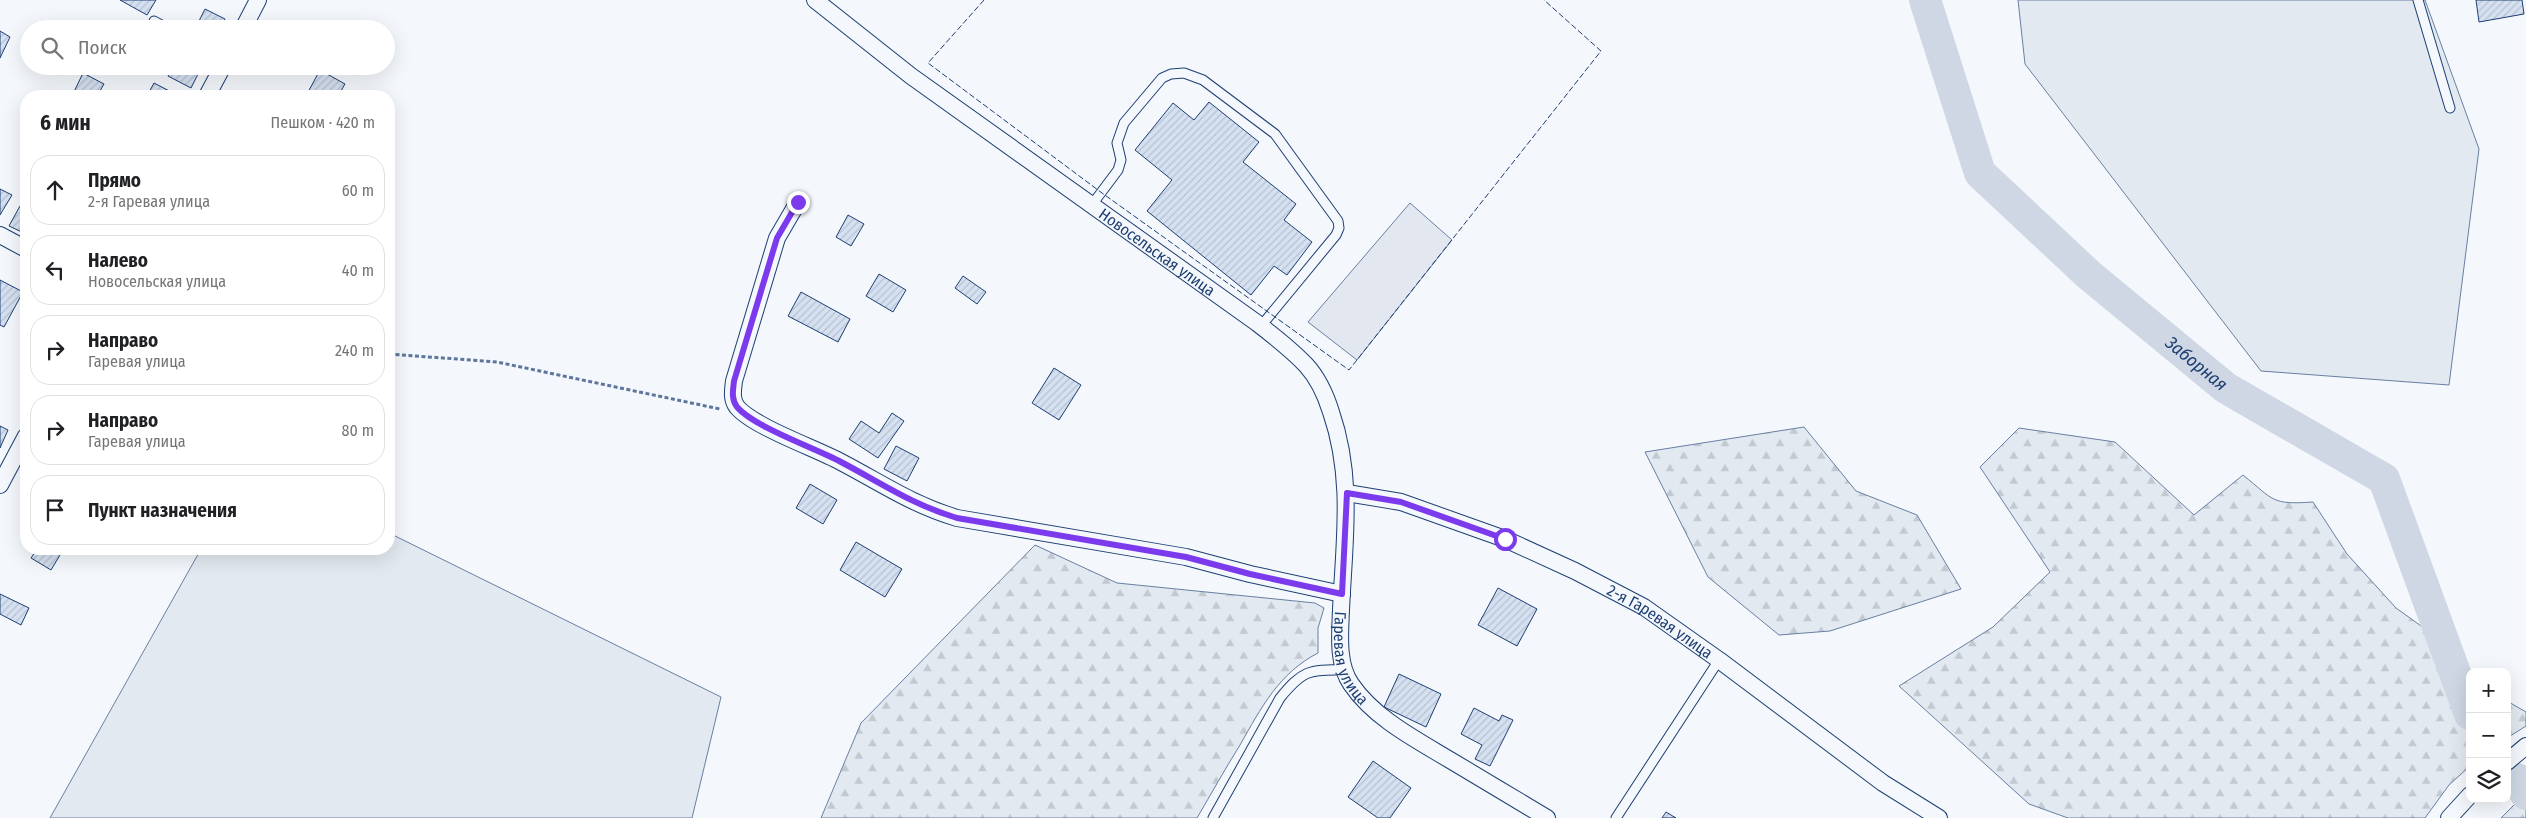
<!DOCTYPE html>
<html lang="ru">
<meta charset="utf-8">
<style>
:root{--surface:#fff;--page:#f6f6f6;--text:#202124;--muted:#757577;--line:#e0e0e0}
body{margin:0;font-family:"Fira Sans Condensed",sans-serif;background:var(--page);color:var(--text)}
.controls{position:absolute;right:15px;bottom:15px;display:grid;overflow:hidden;border-radius:10px;box-shadow:0 5px 20px #0002}
.controls button{width:45px;height:45px;display:grid;place-items:center;padding:0;border:0;border-bottom:1px solid var(--line);background:var(--surface);color:var(--text);font:25px sans-serif}
.stop{position:absolute;width:15px;height:15px;margin:-11px;border:4px solid #7c3aed;border-radius:50%;background:#fff}
.stop.end{background:#7c3aed;border-color:#fff;box-shadow:0 1px 5px #0008}
.list{margin:0;padding:0;list-style:none}
h2{display:flex;justify-content:space-between;align-items:center;height:65px;margin:0;padding:0 20px;font-size:21px}
h2 small{font-size:16px;font-weight:400;color:var(--muted)}
.list li{display:grid;grid-template-columns:32px 1fr auto;gap:15px;align-items:center;box-sizing:border-box;height:70px;margin:0 10px 10px;padding:0 10px;border:1px solid var(--line);border-radius:20px}
.list b{display:block;font-size:19px;white-space:nowrap}
.list p{margin:0;font-size:16px;white-space:nowrap;color:var(--muted)}
.list em{font-size:16px;font-style:normal;color:var(--muted)}
.icon{flex:none;width:28px;height:28px;fill:none;stroke:currentColor;stroke-width:2;stroke-linecap:round;stroke-linejoin:round}
.map{position:relative;flex:none;width:2526px;height:818px;overflow:hidden}
.search{position:absolute;background:var(--surface);box-shadow:0 5px 20px #0002;left:20px;top:20px;width:375px;height:55px;display:flex;align-items:center;gap:12px;box-sizing:border-box;padding:0 18px;border-radius:28px;color:var(--muted);font-size:19px}
.panel{position:absolute;background:var(--surface);box-shadow:0 5px 20px #0002;left:20px;top:90px;width:375px;height:465px;border-radius:20px}
.map>svg:first-child{display:block}
</style>
<div class="map">
<svg width="2526" height="818" viewBox="0 0 2526 818">
<defs>
<pattern id="forest-firs" width="22" height="20" patternUnits="userSpaceOnUse" patternTransform="scale(1.25)"><rect width="22" height="20" fill="#e3e9f0"/><path d="M5 1l3.5 6h-7zM16 11l3.5 6h-7z" fill="#c2c9d1"/></pattern>
<pattern id="building-hatch" width="6" height="6" patternUnits="userSpaceOnUse" patternTransform="scale(1.25)"><rect width="6" height="6" fill="#d5e0f0"/><path d="M-1 1l2-2M0 6l6-6M5 7l2-2" fill="none" stroke="#b6c1d1"/></pattern>
</defs>
<rect width="100%" height="100%" fill="#f4f7fb"/>
<g fill="#e3e9f0" stroke="#687fa3">
<path d="M2018 0H2425L2479 149 2449 385 2261 371 2025 64Z"/>
<path d="M389 533 721 697 692 818H50L201 549H389Z"/>
</g>
<g fill="url(#forest-firs)" stroke="#687fa3">
<path d="M1804 427 1856 491 1917 515 1961 589 1830 631 1779 635 1708 577 1645 452Z"/>
<path d="M2019 428 2115 442 2194 515 2243 475C2274 500 2271 505 2313 502L2347 554 2396 608 2456 651 2470 672V766L2449 785 2425 818H2068L2029 804 1899 686 1993 627 2050 572 1980 467Z"/>
<path d="M1035 545 1117 583 1315 603 1324 608 1318 628V653C1279 673 1261 708 1240 745 1225 769 1211 794 1197 818H821L861 723Z"/>
<path d="M2507 701 2526 712V726L2507 738Z"/>
<path d="M2526 793V818H2501Z"/>
</g>
<path fill="#e3e8f0" stroke="#687fa3" d="M1410 203 1452 240 1357 360 1308 322Z"/>
<g fill="none" stroke-linecap="round" stroke-linejoin="round">
<g stroke="#cfd7e4" stroke-width="32">
<path id="s1" d="M1925 0 1980 173 2089 275 2226 388 2384 479 2470 714"/>
<path d="M2517 779 2526 794"/>
</g>
</g>
<g fill="url(#building-hatch)" stroke="#1d3f73">
<path d="M120 0H156L147 15Z"/>
<path d="M2476 0H2522L2524 14 2479 22Z"/>
<path d="M205 9 225 19 220 29H195Z"/>
<path d="M127 21 139 26 138 29H124Z"/>
<path d="M0 31 10 37 0 58Z"/>
<path d="M173 66H202L191 88 168 76Z"/>
<path d="M320 70 345 84 338 96H311L307 94Z"/>
<path d="M83 73 104 84 97 96H72Z"/>
<path d="M154 83 179 96H147Z"/>
<path d="M1209 102 1259 142 1243 162 1296 204 1284 220 1312 242 1287 275 1274 266 1251 295 1147 211 1172 180 1135 150 1173 103 1194 120Z"/>
<path d="M0 189 12 195 0 215Z"/>
<path d="M20 206 26 209V234L9 226Z"/>
<path d="M848 215 864 224 851 246 836 237Z"/>
<path d="M879 274 906 290 893 312 866 296Z"/>
<path d="M963 276 986 292 977 304 955 288Z"/>
<path d="M0 280 23 292 4 327 0 325Z"/>
<path d="M801 292 850 319 838 342 788 316Z"/>
<path d="M1054 368 1081 385 1059 420 1032 403Z"/>
<path d="M892 413 904 421 878 458 849 439 861 421 879 433Z"/>
<path d="M0 426 8 430 0 448Z"/>
<path d="M896 446 919 458 907 481 884 469Z"/>
<path d="M810 484 837 500 823 524 796 508Z"/>
<path d="M856 542 902 569 885 597 840 570Z"/>
<path d="M37 549H50L60 555 51 570 31 558Z"/>
<path d="M1498 588 1537 609 1517 646 1478 625Z"/>
<path d="M0 594 29 608 21 625 0 614Z"/>
<path d="M1399 674 1441 694 1426 727 1384 707Z"/>
<path d="M1474 708 1499 721 1502 715 1513 720 1490 766 1475 759 1482 745 1461 734Z"/>
<path d="M1373 761 1411 788 1390 818H1378L1348 797Z"/>
<path d="M1666 812 1676 818H1662Z"/>
</g>
<g fill="none" stroke-linecap="round" stroke-linejoin="round">
<defs>
<g id="service">
<path d="M2418 0 2450 108"/>
<path d="M154 21 169 29"/>
<path d="M1091 206 1118 170 1121 160 1117 143 1124 123 1162 78 1171 74 1184 73 1203 80 1275 134 1338 221 1339 228 1336 235 1261 326"/>
<path d="M1213 818 1280 698C1302 671 1309 669 1343 670"/>
<path d="M1616 818 1719 660"/>
</g>
<g id="minor">
<path id="s2" d="M815 0 911 76 1257 323C1274 336 1291 349 1306 365 1318 378 1326 396 1331 412 1354 479 1344 541 1341 610 1340 634 1337 664 1351 684 1374 718 1415 739 1450 760 1482 779 1515 799 1547 818"/>
<path d="M243 29 258 0"/>
<path d="M207 96 223 66"/>
<path d="M798 202 777 238 734 381C733 390 731 399 737 407 754 427 815 448 841 462 883 484 911 504 957 518L1186 557 1250 574 1342 594"/>
<path d="M0 235 26 249"/>
<path d="M0 485 26 436"/>
<path id="s3" d="M1347 493 1401 502 1505 539 1575 571 1644 607 1719 660 1883 783 1939 818"/>
<path d="M2507 762 2526 746"/>
<path d="M2449 818 2470 795"/>
</g>
</defs>
<use href="#service" stroke="#1d3f73" stroke-width="11"/>
<use href="#minor" stroke="#1d3f73" stroke-width="18"/>
<path stroke="#5e769c" stroke-width="3" stroke-dasharray="4 2.5" stroke-linecap="butt" d="M389 354 497 362 720 409"/>
<use href="#service" stroke="#f4f7fb" stroke-width="9"/>
<use href="#minor" stroke="#f4f7fb" stroke-width="16"/>
<path stroke="#1d3f73" stroke-width="1" stroke-dasharray="6 2.5" stroke-linecap="butt" d="M984 0 928 63 1102 193 1349 370 1601 51 1544 0"/>
</g>
<g fill="none" stroke-linecap="round" stroke-linejoin="round">
<path stroke="#7c3aed" stroke-width="6" d="M798 202 777 238 734 381C733 390 731 399 737 407 754 427 815 448 841 462 883 484 911 504 957 518L1186 557 1250 574 1342 594 1347 493 1401 502 1505 539"/>
</g>
<g text-anchor="middle" dominant-baseline="central" stroke-width="4" stroke-linejoin="round" paint-order="stroke">
<g font-size="16" fill="#1d3f73" stroke="#f4f7fb">
<text stroke="none"><textPath href="#s2" startOffset="425">Новосельская улица</textPath></text>
<text stroke="none"><textPath href="#s3" startOffset="341">2-я Гаревая улица</textPath></text>
<text stroke="none"><textPath href="#s2" startOffset="916">Гаревая улица</textPath></text>
</g>
<g font-size="18" font-style="italic" fill="#1d3f73" stroke="#f4f7fb">
<text stroke="none"><textPath href="#s1" startOffset="470">Заборная</textPath></text>
</g>
</g>
</svg>
<div class="controls">
<button>+</button>
<button>−</button>
<button><svg class="icon" aria-label="layers" viewBox="0 0 24 24"><path d="M12 4l9 5-9 5-9-5zM3 14l9 5 9-5"/></svg></button>
</div>
<div class="stop" style="left:1505px;top:539px"></div>
<div class="stop end" style="left:798px;top:202px"></div>
<div class="search"><svg class="icon" aria-label="search" viewBox="0 0 24 24"><circle cx="10" cy="10" r="6"/><path d="M15 15l6 6"/></svg>Поиск</div>
<section class="panel">
<h2>6 мин<small>Пешком · 420 m</small></h2>
<ul class="list">
<li><svg class="icon" aria-label="ahead" viewBox="0 0 24 24"><path d="M12 20V5M6 11l6-6 6 6"/></svg><div><b>Прямо</b><p>2-я Гаревая улица</p></div><em>60 m</em></li>
<li><svg class="icon" aria-label="left" viewBox="0 0 24 24"><path d="M17 20v-9H6M10 6l-5 5 5 5"/></svg><div><b>Налево</b><p>Новосельская улица</p></div><em>40 m</em></li>
<li><svg class="icon" aria-label="right" viewBox="0 0 24 24"><path d="M7 20v-9h11M14 6l5 5-5 5"/></svg><div><b>Направо</b><p>Гаревая улица</p></div><em>240 m</em></li>
<li><svg class="icon" aria-label="right" viewBox="0 0 24 24"><path d="M7 20v-9h11M14 6l5 5-5 5"/></svg><div><b>Направо</b><p>Гаревая улица</p></div><em>80 m</em></li>
<li><svg class="icon" aria-label="arrive" viewBox="0 0 24 24"><path d="M6 21V4h12l-3 4 3 4H6"/></svg><div><b>Пункт назначения</b></div></li>
</ul>
</section>
</div>
